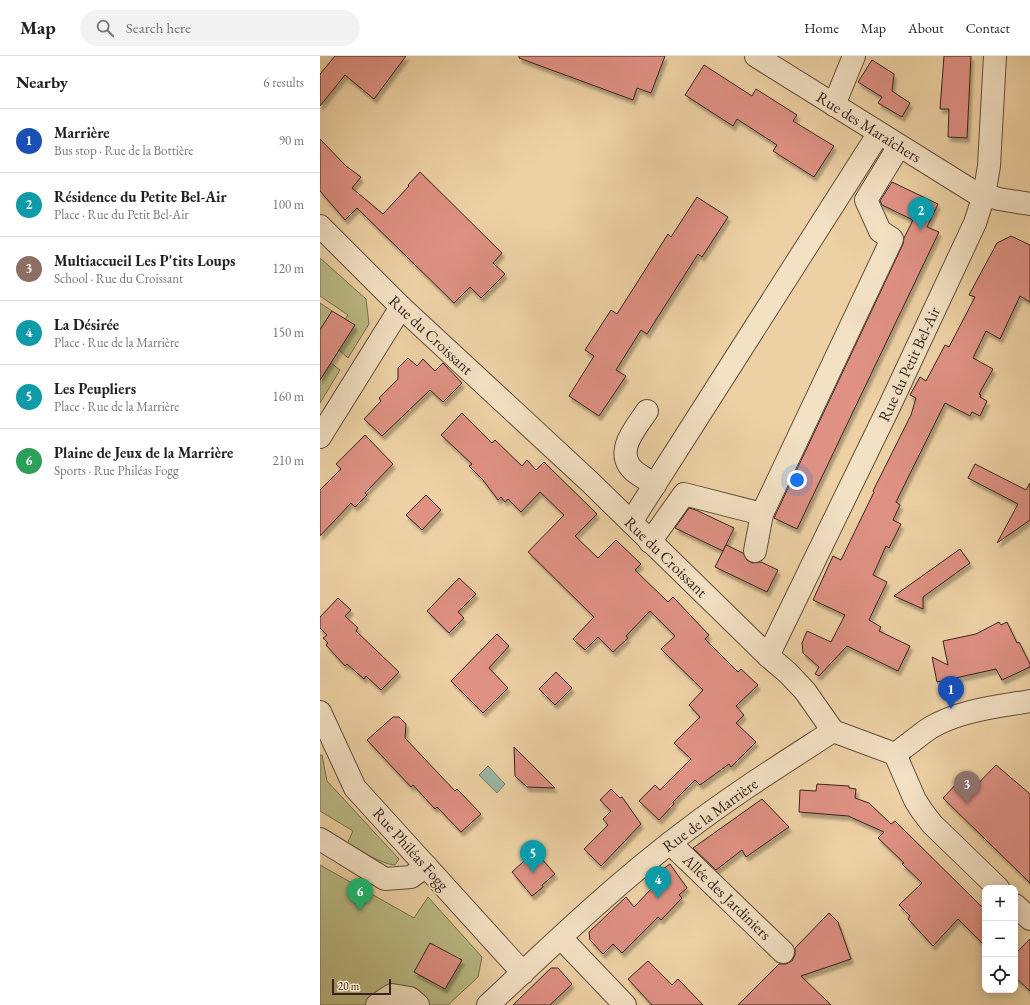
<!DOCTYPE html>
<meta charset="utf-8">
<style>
:root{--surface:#fff;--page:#f2f2f2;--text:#202124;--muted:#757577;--line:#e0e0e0;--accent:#8f2418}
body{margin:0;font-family:"EB Garamond",serif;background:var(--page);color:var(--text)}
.controls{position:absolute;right:12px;bottom:12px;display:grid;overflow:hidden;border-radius:8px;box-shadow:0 2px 10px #0003}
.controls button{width:36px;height:36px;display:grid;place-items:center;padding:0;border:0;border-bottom:1px solid var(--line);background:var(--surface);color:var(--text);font:20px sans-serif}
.scale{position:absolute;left:12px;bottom:10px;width:59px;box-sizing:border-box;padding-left:4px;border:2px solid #35241c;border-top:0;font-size:11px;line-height:14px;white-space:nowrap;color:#35241c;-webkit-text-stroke:3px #f3e1c4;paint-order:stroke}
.you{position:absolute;left:477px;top:424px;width:14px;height:14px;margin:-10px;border:3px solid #fff;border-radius:50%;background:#1a73e8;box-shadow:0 0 0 6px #1a73e833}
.badge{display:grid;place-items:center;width:26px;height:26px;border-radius:50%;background:var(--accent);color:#fff;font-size:13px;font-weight:700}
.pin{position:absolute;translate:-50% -33px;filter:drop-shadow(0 1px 2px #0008)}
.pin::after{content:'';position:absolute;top:21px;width:14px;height:12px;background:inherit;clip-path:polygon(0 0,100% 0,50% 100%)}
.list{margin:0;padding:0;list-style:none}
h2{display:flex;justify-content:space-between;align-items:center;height:52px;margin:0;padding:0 16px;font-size:17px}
h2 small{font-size:13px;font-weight:400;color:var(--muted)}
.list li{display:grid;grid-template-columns:26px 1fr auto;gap:12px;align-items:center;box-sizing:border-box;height:64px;padding:0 16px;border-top:1px solid var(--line)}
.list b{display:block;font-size:15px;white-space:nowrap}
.list p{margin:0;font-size:13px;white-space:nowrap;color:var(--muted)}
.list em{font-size:13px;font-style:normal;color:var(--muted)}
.icon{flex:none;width:22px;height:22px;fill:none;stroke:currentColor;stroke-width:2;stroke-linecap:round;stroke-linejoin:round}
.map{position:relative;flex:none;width:710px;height:949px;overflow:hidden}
header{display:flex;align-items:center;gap:24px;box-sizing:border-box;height:56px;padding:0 20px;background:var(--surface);border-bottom:1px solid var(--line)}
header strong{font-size:19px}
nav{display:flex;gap:22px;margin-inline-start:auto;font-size:14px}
.search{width:280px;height:36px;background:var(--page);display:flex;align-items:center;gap:10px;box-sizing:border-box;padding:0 14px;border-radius:22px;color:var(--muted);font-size:15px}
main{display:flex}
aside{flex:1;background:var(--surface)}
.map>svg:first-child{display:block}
</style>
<header>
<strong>Map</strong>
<div class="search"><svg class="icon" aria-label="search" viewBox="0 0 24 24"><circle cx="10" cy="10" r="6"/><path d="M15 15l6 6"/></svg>Search here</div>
<nav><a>Home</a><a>Map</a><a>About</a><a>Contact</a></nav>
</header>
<main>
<aside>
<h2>Nearby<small>6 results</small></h2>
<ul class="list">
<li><span class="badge" style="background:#1a4fb4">1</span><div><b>Marrière</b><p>Bus stop · Rue de la Bottière</p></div><em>90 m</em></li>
<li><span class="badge" style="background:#0f9aa8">2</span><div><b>Résidence du Petite Bel-Air</b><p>Place · Rue du Petit Bel-Air</p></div><em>100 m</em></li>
<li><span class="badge" style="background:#8d6e63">3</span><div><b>Multiaccueil Les P'tits Loups</b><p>School · Rue du Croissant</p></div><em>120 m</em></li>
<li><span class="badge" style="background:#0f9aa8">4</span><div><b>La Désirée</b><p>Place · Rue de la Marrière</p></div><em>150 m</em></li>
<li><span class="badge" style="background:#0f9aa8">5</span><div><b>Les Peupliers</b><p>Place · Rue de la Marrière</p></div><em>160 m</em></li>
<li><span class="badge" style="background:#2e9e5b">6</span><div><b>Plaine de Jeux de la Marrière</b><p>Sports · Rue Philéas Fogg</p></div><em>210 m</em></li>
</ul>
</aside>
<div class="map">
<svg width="710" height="949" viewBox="0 0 710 949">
<defs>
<filter id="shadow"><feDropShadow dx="2.5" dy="4.5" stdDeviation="1" flood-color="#0004"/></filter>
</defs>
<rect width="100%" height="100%" fill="#edd1a4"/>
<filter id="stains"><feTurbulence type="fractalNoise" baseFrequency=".005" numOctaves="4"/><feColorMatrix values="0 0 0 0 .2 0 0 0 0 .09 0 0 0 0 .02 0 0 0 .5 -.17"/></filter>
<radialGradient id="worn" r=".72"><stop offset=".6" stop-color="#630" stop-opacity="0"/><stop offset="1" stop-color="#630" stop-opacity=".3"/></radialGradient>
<g fill="#bbba84" stroke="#786f50">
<path d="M0 202 46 243 49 268 28 302 19 294 25 263 28 259 0 240Z"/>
<path d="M0 247 12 255 0 274Z"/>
<path d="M11 307 20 314 0 347V324Z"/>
<path d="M0 699H2L7 725 79 803 75 809C61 808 40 794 27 788L33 775 0 755Z"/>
<path d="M0 809 94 862 108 841 162 901 158 921 128 949H0Z"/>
</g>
<path fill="#99b7a5" stroke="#717c6e" d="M168 710 185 728 177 737 159 719Z"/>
<g fill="#df9184" stroke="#35241c" filter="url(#shadow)">
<path d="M15 0H86L54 43 25 19 0 50V18Z"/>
<path d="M199 0H345L331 37 317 32 313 44 199 2Z"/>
<path d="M624 0H651L647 82 628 81 629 53H620Z"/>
<path d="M552 4 574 18 572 35 590 47 582 61 558 47 562 41 538 26Z"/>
<path d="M384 9 432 40 436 33 477 59 473 65 514 90 494 121 453 95 457 89 417 63 413 70 365 39Z"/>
<path d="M0 83 26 110 41 121 32 132 63 158 89 130 88 129 100 116 182 197 173 207 185 218 161 242 150 231 134 247 37 152 25 164 0 135Z"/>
<path d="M572 126 618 148 607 171 619 176 477 473 454 462 583 188 584 182 593 164 562 149 560 145Z"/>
<path d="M377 141 408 161 382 201 378 198 327 278 321 274 296 314 306 320 279 360 249 340 274 300 265 294 291 254 297 258 348 178 351 181Z"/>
<path d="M691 180 710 189V246L700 240 680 283 666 275 653 302 673 313 659 338 661 339 660 341 667 345 660 360 652 356 650 360 625 347 576 446 580 449 573 464 581 468 569 492 566 490 553 519 567 526 549 564 561 571 559 575 590 590 578 615 527 590 499 620 495 618 499 611 483 597 482 587 487 575 511 586 525 559 493 544 513 500 521 504 554 436 553 435 591 359 596 342 590 339 600 321 606 325 625 289 629 291 655 241 649 239 677 187Z"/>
<path d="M12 255 35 269 0 324V274Z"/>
<path d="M88 302 97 310 103 303 115 315 123 307 142 327 123 346 110 334 62 380 44 363 61 345 59 342 78 323V312Z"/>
<path d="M142 357 172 387 175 384 202 410 207 404 216 414 224 406 277 458 255 480 278 502 296 484 321 508 315 514 348 546 353 541 389 579 385 583 418 616 421 613 438 629 416 650 424 659 416 667 436 686 411 711 409 708 380 729 375 724 353 746 354 748 339 764 319 745 335 729 340 734 371 703 354 687 380 661 369 649 383 634 341 593 355 580 330 555 306 580 308 582 293 596 278 581 265 594 253 583 274 561 208 496 244 459 220 436 201 456 188 443 185 446 181 441 178 444 163 424 149 410 152 408 121 379Z"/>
<path d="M45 379 73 408 45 437 47 439 35 451 31 447 0 480V434L21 413 16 408Z"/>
<path d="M655 408 706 434 710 427V464L677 487 698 448 648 422Z"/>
<path d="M106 439 121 454 102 474 86 459Z"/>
<path d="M369 452 376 454 414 472 403 495 355 472Z"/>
<path d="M406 489 423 497 427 504 432 507 441 506 458 514 447 536 395 511Z"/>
<path d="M640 493 650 507 603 541V553L574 540Z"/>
<path d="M139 522 156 538 138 556 144 562 129 577 107 555Z"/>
<path d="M18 542 31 554 25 560 38 572 36 575 79 616 61 634 46 620 44 623 27 608 25 610 6 589 8 587 3 582 7 579 0 572V561Z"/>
<path d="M679 566 681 569 687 566 697 587 699 586 710 608V611L682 624 676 613 617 626 612 601 628 609 623 585 656 578Z"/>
<path d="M177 578 189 590 169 612 188 632 163 657 131 625Z"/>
<path d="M236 616 252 632 235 649 219 633Z"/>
<path d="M73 661H79L86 668 85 682 135 735 137 733 161 758 141 776 117 751 115 753 93 729 91 731 47 684Z"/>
<path d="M194 691 235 732 207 731 195 720Z"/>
<path d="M676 709 710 738V827L623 742 640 724 651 735Z"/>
<path d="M497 728 529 730V732L536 733 535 742 549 747 571 768 575 765 665 854V890L638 863 613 890 588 863 590 860 579 849 602 827 582 808 584 807 558 782 564 776 528 760 479 756 480 734 496 735Z"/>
<path d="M291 733 300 742 302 741 321 768 281 810 264 793 288 769 283 763 291 755 280 744Z"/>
<path d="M442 743 469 771 426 801 422 794 396 814 373 792Z"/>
<path d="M215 795 235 818 222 829 223 831 212 840 192 816Z"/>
<path d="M350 808 367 832 359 839 362 842 341 864 338 861 302 897 293 888 283 898 270 884 269 876 306 841 314 851 334 830 329 823Z"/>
<path d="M509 857 518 866 531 903 481 920 511 949H418L459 908H466L472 905 475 899V892Z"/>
<path d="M710 883V935L695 921V898Z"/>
<path d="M110 887 142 904 125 933 94 916Z"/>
<path d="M328 905 352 929 358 923 383 949H332L308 923Z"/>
<path d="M231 912H238L252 928 230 949H193Z"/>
</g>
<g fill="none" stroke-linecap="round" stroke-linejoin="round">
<defs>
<g id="minor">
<path d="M436 0 654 136 679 143 710 148"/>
<path d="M514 49 534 0"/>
<path d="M0 170 81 251 271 427 448 600 468 617 485 635 513 675 575 698 595 744 602 755 612 768 678 832"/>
<path d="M327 355C316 372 293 396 314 415 320 420 328 424 335 429"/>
<path d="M0 381 81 251"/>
<path d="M311 466 559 77"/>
<path d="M330 486 364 438 442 458 572 183 560 175 546 144 579 90"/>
<path d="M435 495 442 458"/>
<path d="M448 600 570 349 655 167 664 139 669 110 675 0"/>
<path d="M0 656 35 732 203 917"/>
<path d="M575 698C587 690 598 680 610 672 640 654 676 651 710 645"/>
<path d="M0 783 65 823 91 821 106 810"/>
<path d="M350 787 463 896"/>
<path d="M695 849 710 863"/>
<path d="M241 882 305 949"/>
<path d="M57 949 72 939 90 942 98 949"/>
<path d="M168 949C231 890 294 829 363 777 411 740 462 708 513 675"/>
</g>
</defs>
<use href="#minor" stroke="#634f3e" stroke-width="24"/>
<use href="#minor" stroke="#f3e1c4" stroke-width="22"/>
</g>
<g text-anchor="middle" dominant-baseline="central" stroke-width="4" stroke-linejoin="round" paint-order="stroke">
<g font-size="16" fill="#35241c" stroke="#f3e1c4">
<text transform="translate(549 71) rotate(32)">Rue des Maraîchers</text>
<text transform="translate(111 279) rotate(43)">Rue du Croissant</text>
<text transform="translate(589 308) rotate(-65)">Rue du Petit Bel-Air</text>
<text transform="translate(346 501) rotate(44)">Rue du Croissant</text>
<text transform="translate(390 759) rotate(-36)">Rue de la Marrière</text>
<text transform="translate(91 793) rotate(48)">Rue Philéas Fogg</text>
<text transform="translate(407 841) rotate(44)">Allée des Jardiniers</text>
</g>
</g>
<rect width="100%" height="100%" filter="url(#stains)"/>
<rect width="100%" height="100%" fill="url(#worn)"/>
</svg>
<div class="controls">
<button>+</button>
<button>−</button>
<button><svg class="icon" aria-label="locate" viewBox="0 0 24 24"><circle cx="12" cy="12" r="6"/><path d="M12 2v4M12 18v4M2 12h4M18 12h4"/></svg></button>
</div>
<div class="scale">20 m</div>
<div class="you"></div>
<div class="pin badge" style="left:631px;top:653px;background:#1a4fb4">1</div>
<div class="pin badge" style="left:601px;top:174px;background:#0f9aa8">2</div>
<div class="pin badge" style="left:647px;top:748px;background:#8d6e63">3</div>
<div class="pin badge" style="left:338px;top:843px;background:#0f9aa8">4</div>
<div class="pin badge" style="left:213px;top:817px;background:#0f9aa8">5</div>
<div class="pin badge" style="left:40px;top:855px;background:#2e9e5b">6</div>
</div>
</main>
